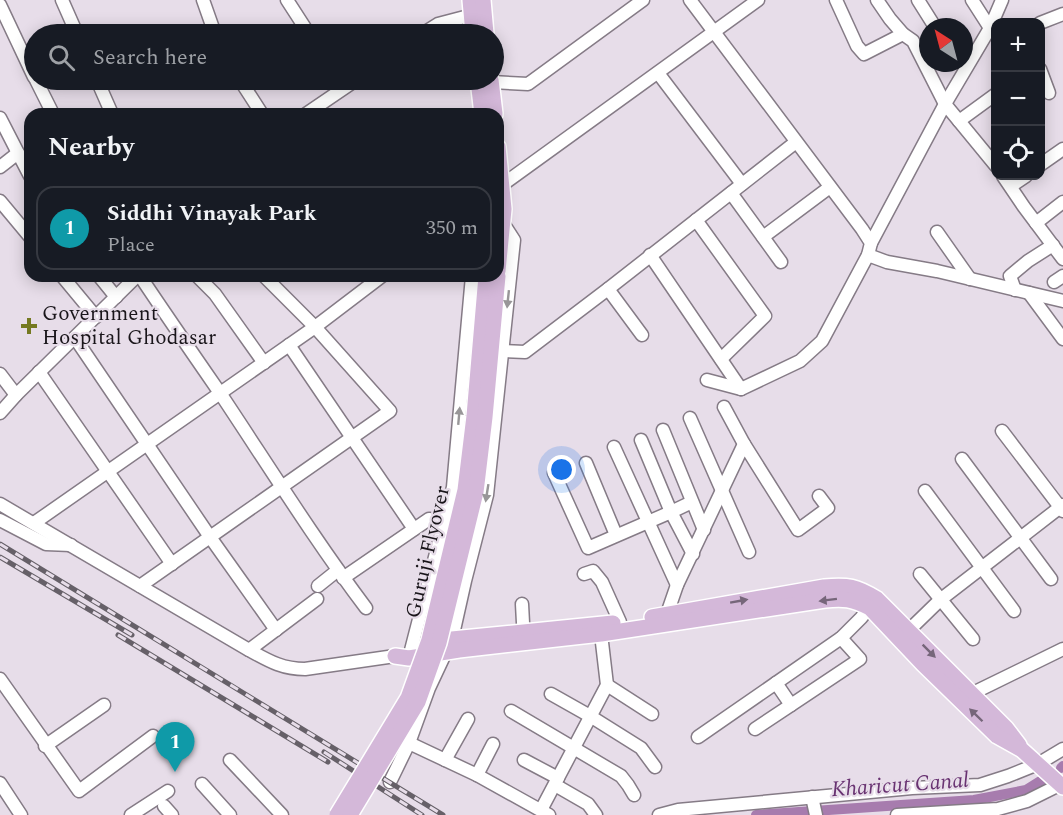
<!DOCTYPE html>
<meta charset="utf-8">
<style>
:root{--surface:#171b24;--page:#20242c;--text:#f1f3f6;--muted:#9ea1a6;--line:#363941;--accent:#b45309}
body{margin:0;font-family:Spectral,serif;background:var(--page);color:var(--text)}
.controls{position:absolute;right:18px;top:18px;display:grid;overflow:hidden;border-radius:12px;box-shadow:0 3px 15px #0003}
.controls button{width:54px;height:54px;display:grid;place-items:center;padding:0;border:0;border-bottom:2px solid var(--line);background:var(--surface);color:var(--text);font:30px sans-serif}
.compass{position:absolute;left:919px;top:18px;width:54px;height:54px;border-radius:50%;background:var(--surface);box-shadow:0 3px 15px #0003;rotate:324deg}
.you{position:absolute;left:562px;top:470px;width:21px;height:21px;margin:-15px;border:4px solid #fff;border-radius:50%;background:#1a73e8;box-shadow:0 0 0 9px #1a73e833}
.badge{display:grid;place-items:center;width:39px;height:39px;border-radius:50%;background:var(--accent);color:#fff;font-size:20px;font-weight:700}
.pin{position:absolute;translate:-50% -50px;filter:drop-shadow(0 2px 3px #0008)}
.pin::after{content:'';position:absolute;top:32px;width:21px;height:18px;background:inherit;clip-path:polygon(0 0,100% 0,50% 100%)}
.list{margin:0;padding:0;list-style:none}
h2{display:flex;justify-content:space-between;align-items:center;height:78px;margin:0;padding:0 24px;font-size:26px}
h2 small{font-size:20px;font-weight:400;color:var(--muted)}
.list li{display:grid;grid-template-columns:39px 1fr auto;gap:18px;align-items:center;box-sizing:border-box;height:84px;margin:0 12px 12px;padding:0 12px;border:2px solid var(--line);border-radius:18px}
.list b{display:block;font-size:22px;white-space:nowrap}
.list p{margin:0;font-size:20px;white-space:nowrap;color:var(--muted)}
.list em{font-size:20px;font-style:normal;color:var(--muted)}
.icon{flex:none;width:33px;height:33px;fill:none;stroke:currentColor;stroke-width:2;stroke-linecap:round;stroke-linejoin:round}
.map{position:relative;flex:none;width:1063px;height:815px;overflow:hidden}
.search{position:absolute;background:var(--surface);box-shadow:0 3px 15px #0003;left:24px;top:24px;width:480px;height:66px;display:flex;align-items:center;gap:15px;box-sizing:border-box;padding:0 21px;border-radius:33px;color:var(--muted);font-size:22px}
.panel{position:absolute;background:var(--surface);box-shadow:0 3px 15px #0003;left:24px;top:108px;width:480px;height:174px;border-radius:18px}
.map>svg:first-child{display:block}
</style>
<div class="map">
<svg width="1063" height="815" viewBox="0 0 1063 815">
<rect width="100%" height="100%" fill="#e7dde9"/>
<g fill="none" stroke-linecap="round" stroke-linejoin="round">
<g stroke="#a77cae" stroke-width="10">
<path d="M1061 768 1063 766"/>
<path d="M756 815 974 800 1026 790 1042 780"/>
</g>
<defs>
<g id="minor">
<path d="M62 0 77 34"/>
<path d="M203 0 215 34"/>
<path d="M287 0 309 34"/>
<path d="M690 0 862 229 871 243 868 255 822 341 800 361 741 389 707 380"/>
<path d="M836 0 857 46 864 54 903 34"/>
<path d="M877 0 890 19 903 34 913 41 945 104 996 166"/>
<path d="M918 0 935 27"/>
<path d="M972 0 990 28H994"/>
<path d="M0 5 34 77"/>
<path d="M1040 23 1063 14"/>
<path d="M422 34 438 24 480 13"/>
<path d="M1040 69 1049 93"/>
<path d="M658 73 742 184"/>
<path d="M36 80 53 114"/>
<path d="M97 80 112 114"/>
<path d="M240 80 262 114"/>
<path d="M492 82 528 84 643 0"/>
<path d="M306 114 356 80"/>
<path d="M0 118 18 153"/>
<path d="M959 121 996 94"/>
<path d="M1040 165 1063 149"/>
<path d="M0 167 18 153 30 176"/>
<path d="M1003 176 1024 207 1063 259"/>
<path d="M502 185 758 0"/>
<path d="M1011 186 1026 176"/>
<path d="M731 193 781 262"/>
<path d="M0 201 30 237"/>
<path d="M696 220 765 316 721 359"/>
<path d="M1036 223 1063 202"/>
<path d="M937 232 970 279"/>
<path d="M763 237 830 187"/>
<path d="M871 243 945 104 990 28 1002 0"/>
<path d="M650 255 741 389"/>
<path d="M868 255 887 262 937 271 1063 301"/>
<path d="M62 276 96 317"/>
<path d="M99 276 116 297"/>
<path d="M140 276C166 315 193 354 220 393 268 465 314 539 366 608"/>
<path d="M197 276 215 294 264 363"/>
<path d="M1054 282 1063 276"/>
<path d="M608 289 642 335"/>
<path d="M1015 290 1010 276 1028 261 1053 245"/>
<path d="M1029 293 1063 339"/>
<path d="M75 338 210 537 276 630"/>
<path d="M289 345 414 529"/>
<path d="M502 351 525 352 608 289 796 142"/>
<path d="M39 372 172 564"/>
<path d="M0 374 16 395"/>
<path d="M724 407 744 444"/>
<path d="M0 413 16 395 137 276"/>
<path d="M690 418 749 552"/>
<path d="M663 430 704 530"/>
<path d="M1002 431 1063 511"/>
<path d="M641 440 671 512 692 502"/>
<path d="M614 447 677 585"/>
<path d="M962 459 1051 579"/>
<path d="M586 463 616 535"/>
<path d="M554 473 588 548 671 512 693 554"/>
<path d="M925 491 1014 611"/>
<path d="M0 504 249 650C269 661 282 669 305 669L395 656"/>
<path d="M0 520 46 544 71 545"/>
<path d="M34 523 315 327 382 276"/>
<path d="M584 574 593 571 602 582 620 622"/>
<path d="M920 574 973 639"/>
<path d="M343 578 429 519 444 521"/>
<path d="M140 586 390 411 315 327 264 276"/>
<path d="M318 586 338 570"/>
<path d="M522 604 523 623 525 631"/>
<path d="M667 614 677 585 744 444 798 530 828 508 819 496"/>
<path d="M904 635 940 600 1063 505"/>
<path d="M249 650 317 599"/>
<path d="M409 658 453 487 472 276"/>
<path d="M0 679 79 791 153 736"/>
<path d="M776 683 791 705 860 659 841 638"/>
<path d="M607 685 652 714"/>
<path d="M551 694 590 716 641 748 655 767"/>
<path d="M971 694 1063 649"/>
<path d="M511 711 621 776 628 785 634 795"/>
<path d="M755 729 791 705"/>
<path d="M698 737 841 638 861 618 874 602"/>
<path d="M409 743 477 775 549 815"/>
<path d="M45 746 104 705"/>
<path d="M230 760 282 815"/>
<path d="M445 760 468 719"/>
<path d="M524 760 558 778"/>
<path d="M477 775 493 744"/>
<path d="M390 782 409 743 429 688 452 639 465 581 487 495 514 240 503 223"/>
<path d="M0 783 21 815"/>
<path d="M202 784 230 815"/>
<path d="M555 785 588 804 596 815"/>
<path d="M812 797 816 815"/>
<path d="M164 806 172 815"/>
<path d="M541 810 607 685 601 634"/>
<path d="M131 815 168 791"/>
<path d="M659 815 678 810 912 788 980 785 1008 776 1038 764 1063 749"/>
<path d="M897 815 998 809 1027 801 1063 783"/>
</g>
<g id="major">
<path d="M470 0 473 34"/>
<path d="M483 0 486 34"/>
<path d="M478 80 482 114"/>
<path d="M491 80 495 114"/>
<path d="M498 147 504 209 498 271"/>
<path d="M652 617 824 587C848 585 856 586 877 599L1006 728 1019 745"/>
<path d="M428 644 452 639 613 623"/>
<path d="M395 656 409 658 459 650 601 634 825 600C844 598 852 599 870 608L923 664 997 736 1022 750 1063 787"/>
</g>
</defs>
<use href="#minor" stroke="#857b86" stroke-width="15"/>
<use href="#major" stroke="#fff" stroke-width="18"/>
<use href="#minor" stroke="#fff" stroke-width="12"/>
<use href="#major" stroke="#d4b8d9" stroke-width="15"/>
<defs>
<g id="rail">
<path d="M0 544 443 815"/>
<path d="M0 557 132 635"/>
<path d="M118 635 328 762"/>
<path d="M324 752 422 815"/>
</g>
</defs>
<use href="#rail" stroke="#666068" stroke-width="5"/>
<use href="#rail" stroke="#e7dde9" stroke-width="3" stroke-dasharray="9" stroke-linecap="butt"/>
<defs>
<g id="major-bridge">
<path d="M337 815 408 698 429 640 465 490 474 416 486 276"/>
<path d="M350 815 418 702 439 643 476 492 485 417 498 276"/>
</g>
</defs>
<use href="#major-bridge" stroke="#fff" stroke-width="18" stroke-linecap="butt"/>
<use href="#major-bridge" stroke="#d4b8d9" stroke-width="15"/>
</g>
<defs><path id="oneway-solid" d="M-6-.8H1V-3.2L6.5 0L1 3.2V.8H-6Z" transform="scale(1.5)"/></defs>
<g fill="#989698">
<use href="#oneway-solid" transform="translate(508 299) rotate(96)"/>
<use href="#oneway-solid" transform="translate(459 416) rotate(-85)"/>
<use href="#oneway-solid" transform="translate(487 493) rotate(99)"/>
</g>
<g fill="#76667a">
<use href="#oneway-solid" transform="translate(828 600) rotate(173)"/>
<use href="#oneway-solid" transform="translate(739 601) rotate(-10)"/>
<use href="#oneway-solid" transform="translate(929 651) rotate(45)"/>
<use href="#oneway-solid" transform="translate(976 715) rotate(-136)"/>
</g>
<path fill="#757921" stroke="#e7dde9" stroke-width="2" d="M26 317h6v6h6v6h-6v6h-6v-6h-6v-6h6z"/>
<g text-anchor="middle" dominant-baseline="central" stroke-width="4.5" stroke-linejoin="round" paint-order="stroke">
<g font-size="21" fill="#19151a" stroke="#e7dde9" text-anchor="start">
<text x="42" y="314">Government<tspan x="42" dy="24">Hospital Ghodasar</tspan></text>
</g>
<g font-size="21" fill="#19151a" stroke="#e7dde9">
<text transform="translate(428 552) rotate(-77)">Guruji Flyover</text>
</g>
<g font-size="22" font-style="italic" fill="#693372" stroke="#e7dde9">
<text transform="translate(900 785) rotate(-4)">Kharicut Canal</text>
</g>
</g>
</svg>
<div class="controls">
<button>+</button>
<button>−</button>
<button><svg class="icon" aria-label="locate" viewBox="0 0 24 24"><circle cx="12" cy="12" r="6"/><path d="M12 2v4M12 18v4M2 12h4M18 12h4"/></svg></button>
</div>
<svg class="compass" viewBox="-18 -18 36 36"><path d="M0-13l5 13h-10z" fill="#e53935"/><path d="M0 13l5-13h-10z" fill="#9ea1a6"/></svg>
<div class="you"></div>
<div class="pin badge" style="left:175px;top:772px;background:#0f9aa8">1</div>
<div class="search"><svg class="icon" aria-label="search" viewBox="0 0 24 24"><circle cx="10" cy="10" r="6"/><path d="M15 15l6 6"/></svg>Search here</div>
<section class="panel">
<h2>Nearby<small></small></h2>
<ul class="list">
<li><span class="badge" style="background:#0f9aa8">1</span><div><b>Siddhi Vinayak Park</b><p>Place</p></div><em>350 m</em></li>
</ul>
</section>
</div>
